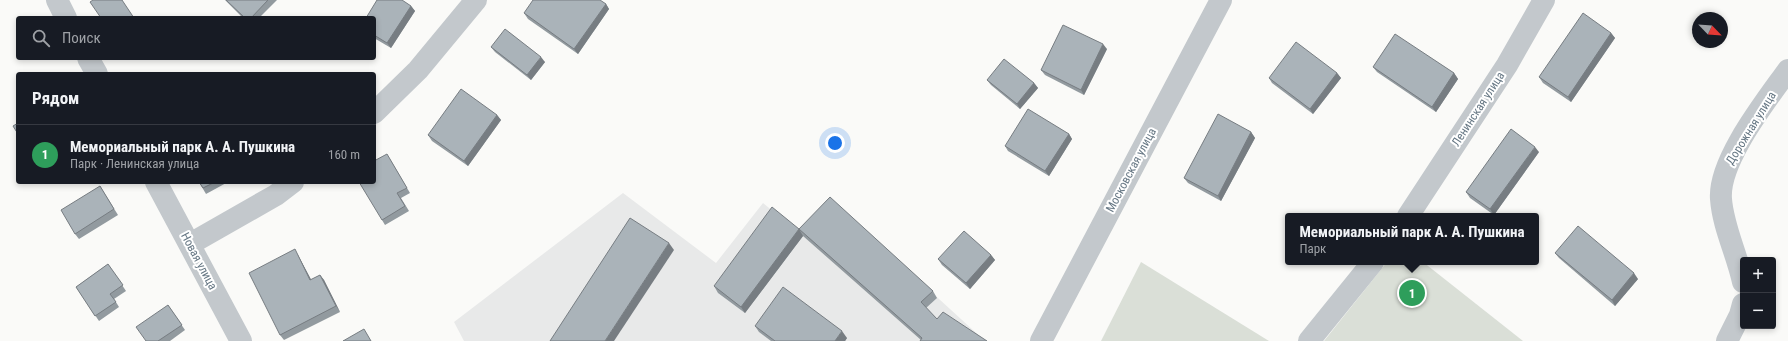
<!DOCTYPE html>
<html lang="ru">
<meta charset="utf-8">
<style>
:root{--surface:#171b24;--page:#20242c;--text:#f1f3f6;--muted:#9ea1a6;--line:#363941;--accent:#b45309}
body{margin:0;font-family:"Roboto Condensed",sans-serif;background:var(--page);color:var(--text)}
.controls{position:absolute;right:12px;bottom:12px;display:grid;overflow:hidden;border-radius:4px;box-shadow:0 2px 6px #0003}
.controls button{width:36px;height:36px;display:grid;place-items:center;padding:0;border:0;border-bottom:1px solid var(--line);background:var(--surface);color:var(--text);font:20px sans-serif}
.compass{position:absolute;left:1692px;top:12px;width:36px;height:36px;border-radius:50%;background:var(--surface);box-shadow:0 2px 6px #0003;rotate:115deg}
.you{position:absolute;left:835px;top:143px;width:14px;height:14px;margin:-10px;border:3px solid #fff;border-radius:50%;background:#1a73e8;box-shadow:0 0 0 6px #1a73e833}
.badge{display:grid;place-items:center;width:26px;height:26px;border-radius:50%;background:var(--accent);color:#fff;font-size:13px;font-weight:700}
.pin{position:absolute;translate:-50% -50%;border:2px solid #fff;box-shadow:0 1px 4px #0006}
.popup{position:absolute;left:1285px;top:213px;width:254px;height:52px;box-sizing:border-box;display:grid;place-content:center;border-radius:4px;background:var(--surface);filter:drop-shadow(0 1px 3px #0005);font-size:13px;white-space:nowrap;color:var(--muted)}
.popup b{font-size:15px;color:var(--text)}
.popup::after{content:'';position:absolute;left:50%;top:100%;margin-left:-8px;border:8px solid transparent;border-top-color:var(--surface)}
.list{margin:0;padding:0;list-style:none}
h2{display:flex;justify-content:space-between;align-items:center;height:52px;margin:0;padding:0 16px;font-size:17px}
h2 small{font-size:13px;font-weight:400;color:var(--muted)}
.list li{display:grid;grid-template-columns:26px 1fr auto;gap:12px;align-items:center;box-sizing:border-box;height:60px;padding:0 16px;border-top:1px solid var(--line)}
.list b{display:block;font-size:15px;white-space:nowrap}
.list p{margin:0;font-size:13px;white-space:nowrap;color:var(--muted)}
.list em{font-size:13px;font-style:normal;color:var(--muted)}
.icon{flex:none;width:22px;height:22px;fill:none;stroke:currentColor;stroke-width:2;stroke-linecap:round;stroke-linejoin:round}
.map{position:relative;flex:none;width:1788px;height:341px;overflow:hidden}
.search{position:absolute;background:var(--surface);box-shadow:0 2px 6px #0003;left:16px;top:16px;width:360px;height:44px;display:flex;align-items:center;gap:10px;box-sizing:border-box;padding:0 14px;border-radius:4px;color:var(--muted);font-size:15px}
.panel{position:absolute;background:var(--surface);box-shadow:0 2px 6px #0003;left:16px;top:72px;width:360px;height:112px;border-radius:4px}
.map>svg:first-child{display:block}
</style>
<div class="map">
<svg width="1788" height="341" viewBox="0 0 1788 341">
<rect width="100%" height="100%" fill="#fafaf8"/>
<path fill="#e8e9e9" d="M623 193 716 263 763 203 803 236 834 203 985 341H464L454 322Z"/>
<g fill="#dadfd7">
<path d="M1141 262 1269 341H1101Z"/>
<path d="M1387 262H1423L1523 341H1324Z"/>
</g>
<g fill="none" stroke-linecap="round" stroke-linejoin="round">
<g stroke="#c3c8cc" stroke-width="22">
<path d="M57 0 66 18"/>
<path d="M88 58 97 74"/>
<path d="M374 113 418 70 476 0"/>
<path d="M156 182 241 341"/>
<path d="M1408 216 1507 65 1544 0"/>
<path d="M190 244 276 195 293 182"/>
<path d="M1743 282C1737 254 1723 227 1721 199 1718 161 1766 101 1788 70"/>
<path d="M1041 341 1221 0"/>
<path d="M1309 341 1373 262"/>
<path d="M1727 341 1740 315 1743 304"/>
</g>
</g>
<g fill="#929a9f">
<path d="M225 0H277L259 18H243Z"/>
<path d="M606 4 609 9 578 54 528 19 524 13Z"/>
<path d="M411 6 415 11 391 48 374 38V18Z"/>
<path d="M1611 33 1615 38 1571 102 1543 83 1539 77Z"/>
<path d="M491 47 545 62 531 80 495 52Z"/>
<path d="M1107 49 1084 95 1045 75 1041 70Z"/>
<path d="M1373 67 1454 73 1458 79 1436 112 1377 72Z"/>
<path d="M1337 73 1341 78 1313 114 1272 83 1269 78Z"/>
<path d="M987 80 1034 83 1038 88 1020 109 991 85Z"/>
<path d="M497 115 501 120 468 166 432 141 428 135Z"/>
<path d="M1251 132 1255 138 1221 201 1188 183 1184 178Z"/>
<path d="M1069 134 1072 139 1049 176 1008 151 1005 146Z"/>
<path d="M1539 152 1494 215 1470 198 1466 192Z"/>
<path d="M390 159 410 193 401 198 409 211 385 225 382 220Z"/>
<path d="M199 182H228L206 194Z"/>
<path d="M100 186 118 215 79 239 75 234Z"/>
<path d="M799 229 933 291 937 298 926 308 937 319 921 340 803 236 745 313 718 293 714 286Z"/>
<path d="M1555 253 1638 279 1615 306 1559 258Z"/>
<path d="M298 255 311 280 320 275 324 280 340 312 284 340 280 335Z"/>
<path d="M991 255 995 260 970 289 942 265 938 259Z"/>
<path d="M108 264 126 291 114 299 119 307 99 321 76 287Z"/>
<path d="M168 305 185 330 170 341H146Z"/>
<path d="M755 326 847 338 845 341H771L759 332Z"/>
</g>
<g fill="#777d82">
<path d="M606 4 609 9 578 54 574 49Z"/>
<path d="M411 6 415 11 391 48 387 43Z"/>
<path d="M1611 33 1615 38 1571 102 1568 97Z"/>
<path d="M1103 44 1107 49 1084 95 1081 90Z"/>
<path d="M541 57 545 62 531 80 527 75Z"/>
<path d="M1337 73 1341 78 1313 114 1310 109Z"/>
<path d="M1454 73 1458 79 1436 112 1432 107Z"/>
<path d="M1034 83 1038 88 1020 109 1017 104Z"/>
<path d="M497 115 501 120 468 166 464 161Z"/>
<path d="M1251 132 1255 138 1221 201 1218 196Z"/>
<path d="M1069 134 1072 139 1049 176 1045 171Z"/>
<path d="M1535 147 1539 152 1494 215 1490 209Z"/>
<path d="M799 229 803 236 745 313 741 307Z"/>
<path d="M669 243 674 250 614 341H605Z"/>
<path d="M295 249 298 255 314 285 310 280Z"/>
<path d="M991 255 995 260 970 289 966 283Z"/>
<path d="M1634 273 1638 279 1615 306 1612 300Z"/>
<path d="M320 275 324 280 340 312 336 306Z"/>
<path d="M842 331 847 338 845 341H835Z"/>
</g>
<g fill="#aab3b9" stroke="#777d82">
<path d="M93 0H122L134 18H101L90 2Z"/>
<path d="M226 0H268L251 18H245Z"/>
<path d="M377 0H402L411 6 387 43 374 35V18H366Z"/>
<path d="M533 0H600L606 4 574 49 524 13Z"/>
<path d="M1583 13 1611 33 1568 97 1539 77Z"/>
<path d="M1063 25 1103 44 1081 90 1041 70Z"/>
<path d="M505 29 541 57 527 75 491 47Z"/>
<path d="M1395 34 1454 73 1432 107 1373 67Z"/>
<path d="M1296 42 1337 73 1310 109 1269 78Z"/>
<path d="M1004 59 1034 83 1017 104 987 80Z"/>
<path d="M461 89 497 115 464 161 428 135Z"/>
<path d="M1028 109 1069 134 1045 171 1005 146Z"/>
<path d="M1218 114 1251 132 1218 196 1184 178Z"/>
<path d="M18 123V134L13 126Z"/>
<path d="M1511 129 1535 147 1490 209 1466 192Z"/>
<path d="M387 154 407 188 397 193 405 206 382 220 359 182H374V161Z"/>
<path d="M199 182H215L203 188Z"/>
<path d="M100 186 114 209 75 234 61 210Z"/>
<path d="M830 197 933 291 921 302 937 319 943 312 987 341H920L922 338 799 229Z"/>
<path d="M772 207 799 229 741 307 714 286Z"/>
<path d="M630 218 669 243 605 341H550Z"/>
<path d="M1578 226 1634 273 1612 300 1555 253Z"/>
<path d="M964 231 991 255 966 283 938 259Z"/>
<path d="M295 249 310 280 320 275 336 306 280 335 249 273Z"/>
<path d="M108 264 123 285 110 294 116 302 95 316 76 287Z"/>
<path d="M783 287 842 331 835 341H775L755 326Z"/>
<path d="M168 305 182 325 158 341H146L136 327Z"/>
<path d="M364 329 371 341H343Z"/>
</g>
<g text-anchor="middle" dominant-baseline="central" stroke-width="4" stroke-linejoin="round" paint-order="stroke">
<g font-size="12" fill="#657683" stroke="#fff">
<text transform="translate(1478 109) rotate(-57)">Ленинская улица</text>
<text transform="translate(1751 128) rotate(-58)">Дорожная улица</text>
<text transform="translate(1131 170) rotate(-62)">Московская улица</text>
<text transform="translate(199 261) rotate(62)">Новая улица</text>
</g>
</g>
</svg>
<div class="controls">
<button>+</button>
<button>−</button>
</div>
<svg class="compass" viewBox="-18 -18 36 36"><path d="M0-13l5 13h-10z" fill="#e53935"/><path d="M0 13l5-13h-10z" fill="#9ea1a6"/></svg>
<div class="you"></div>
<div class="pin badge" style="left:1412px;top:293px;background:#2e9e5b">1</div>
<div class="popup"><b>Мемориальный парк А. А. Пушкина</b>Парк</div>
<div class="search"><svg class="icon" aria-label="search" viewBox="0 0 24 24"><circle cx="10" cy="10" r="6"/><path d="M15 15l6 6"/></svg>Поиск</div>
<section class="panel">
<h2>Рядом<small></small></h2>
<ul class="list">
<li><span class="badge" style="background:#2e9e5b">1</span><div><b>Мемориальный парк А. А. Пушкина</b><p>Парк · Ленинская улица</p></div><em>160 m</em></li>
</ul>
</section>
</div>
